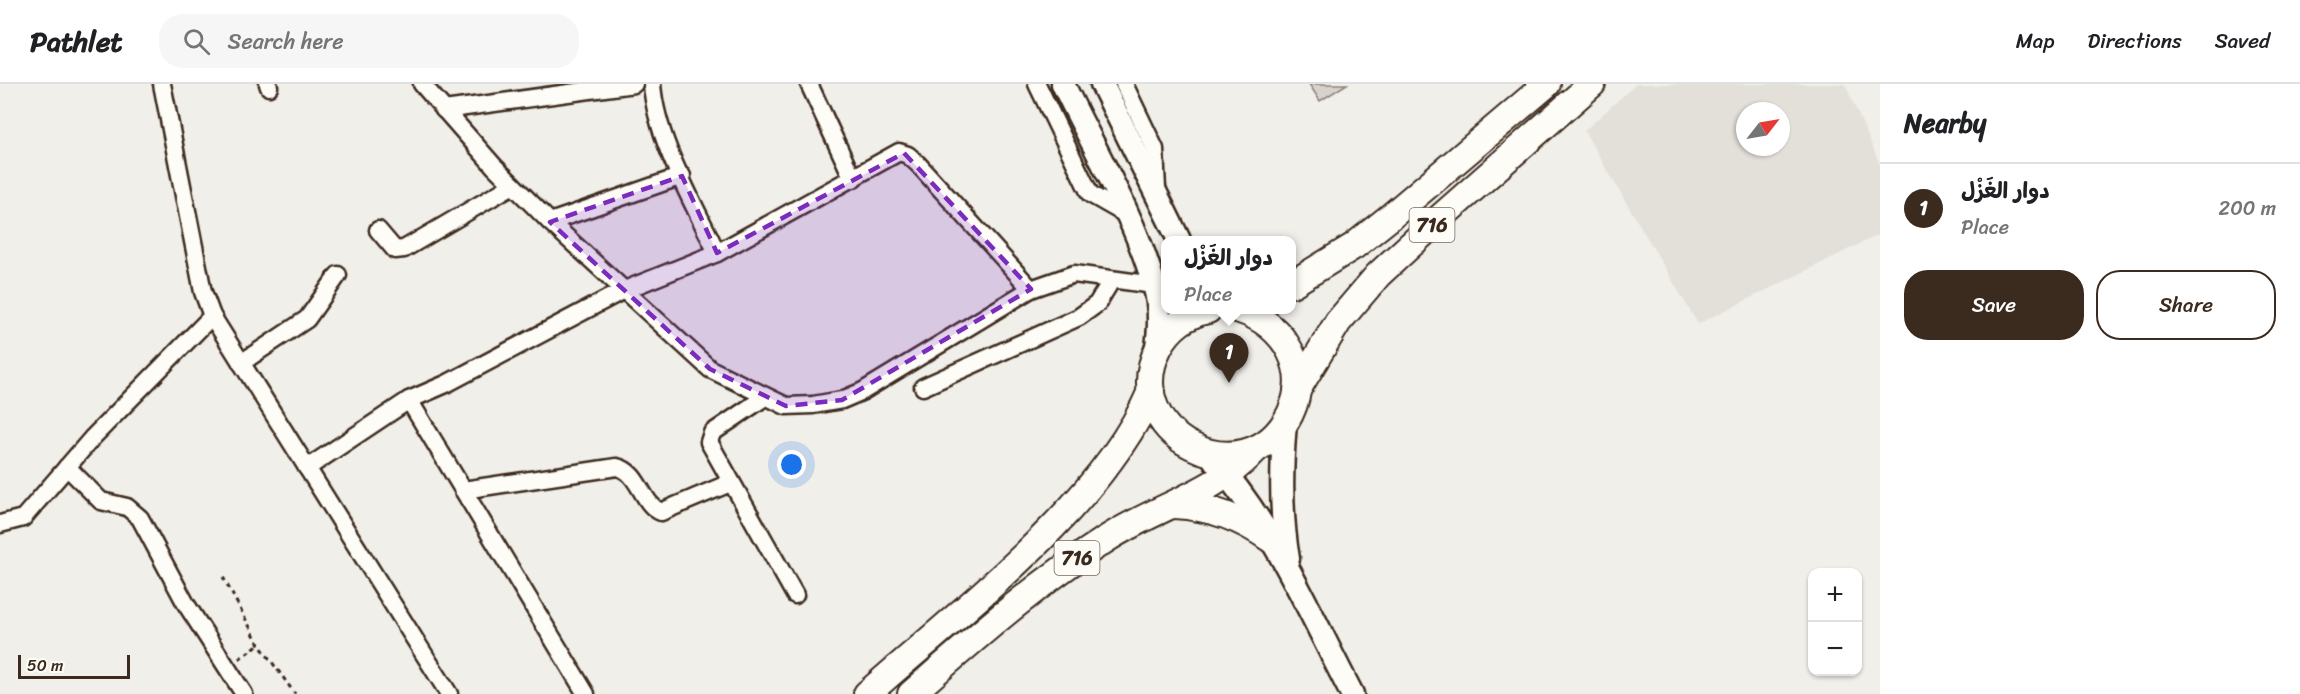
<!DOCTYPE html>
<meta charset="utf-8">
<style>
:root{--surface:#fff;--page:#f6f6f6;--text:#202124;--muted:#757577;--line:#e0e0e0;--accent:#3b2a1e}
body{margin:0;font-family:Sriracha,"Playpen Sans Arabic",sans-serif;background:var(--page);color:var(--text)}
.controls{position:absolute;right:18px;bottom:18px;display:grid;overflow:hidden;border-radius:12px;box-shadow:0 2px 4px #0004}
.controls button{width:54px;height:54px;display:grid;place-items:center;padding:0;border:0;border-bottom:2px solid var(--line);background:var(--surface);color:var(--text);font:30px sans-serif}
.compass{position:absolute;left:1736px;top:18px;width:54px;height:54px;border-radius:50%;background:var(--surface);box-shadow:0 2px 4px #0004;rotate:59deg}
.scale{position:absolute;left:18px;bottom:15px;width:112px;box-sizing:border-box;padding-left:6px;border:3px solid #3b2a1e;border-top:0;font-size:16px;line-height:21px;white-space:nowrap;color:#3b2a1e;-webkit-text-stroke:4px #fdfcf7;paint-order:stroke}
.you{position:absolute;left:792px;top:381px;width:21px;height:21px;margin:-15px;border:4px solid #fff;border-radius:50%;background:#1a73e8;box-shadow:0 0 0 9px #1a73e833}
.badge{display:grid;place-items:center;width:39px;height:39px;border-radius:50%;background:var(--accent);color:#fff;font-size:20px;font-weight:700}
.pin{position:absolute;translate:-50% -50px;filter:drop-shadow(0 2px 3px #0008)}
.pin::after{content:'';position:absolute;top:32px;width:21px;height:18px;background:inherit;clip-path:polygon(0 0,100% 0,50% 100%)}
.popup{position:absolute;left:1161px;top:152px;width:135px;height:78px;box-sizing:border-box;display:grid;place-content:center;border-radius:12px;background:var(--surface);filter:drop-shadow(0 2px 4px #0005);font-size:20px;white-space:nowrap;color:var(--muted)}
.popup b{font-size:22px;color:var(--text)}
.popup::after{content:'';position:absolute;left:50%;top:100%;margin-left:-12px;border:12px solid transparent;border-top-color:var(--surface)}
.list{margin:0;padding:0;list-style:none}
h2{display:flex;justify-content:space-between;align-items:center;height:78px;margin:0;padding:0 24px;font-size:26px}
h2 small{font-size:20px;font-weight:400;color:var(--muted)}
.list li{display:grid;grid-template-columns:39px 1fr auto;gap:18px;align-items:center;box-sizing:border-box;height:90px;padding:0 24px;border-top:2px solid var(--line)}
.list b{display:block;font-size:22px;white-space:nowrap}
.list p{margin:0;font-size:20px;white-space:nowrap;color:var(--muted)}
.list em{font-size:20px;font-style:normal;color:var(--muted)}
.actions{display:flex;gap:12px;padding:18px 24px}
.actions a{flex:1;padding:14px 0;border:2px solid var(--accent);border-radius:24px;text-align:center;font-size:21px;color:var(--accent)}
.actions .main{background:var(--accent);color:#fff}
.icon{flex:none;width:33px;height:33px;fill:none;stroke:currentColor;stroke-width:2;stroke-linecap:round;stroke-linejoin:round}
.map{position:relative;flex:none;width:1880px;height:610px;overflow:hidden}
header{display:flex;align-items:center;gap:36px;box-sizing:border-box;height:84px;padding:0 30px;background:var(--surface);border-bottom:2px solid var(--line)}
header strong{font-size:28px}
nav{display:flex;gap:33px;margin-inline-start:auto;font-size:21px}
.search{width:420px;height:54px;background:var(--page);display:flex;align-items:center;gap:15px;box-sizing:border-box;padding:0 21px;border-radius:24px;color:var(--muted);font-size:22px}
main{display:flex}
aside{flex:1;background:var(--surface)}
.map>svg:first-child{display:block}
</style>
<header>
<strong>Pathlet</strong>
<div class="search"><svg class="icon" aria-label="search" viewBox="0 0 24 24"><circle cx="10" cy="10" r="6"/><path d="M15 15l6 6"/></svg>Search here</div>
<nav><a>Map</a><a>Directions</a><a>Saved</a></nav>
</header>
<main>
<div class="map">
<svg width="1880" height="610" viewBox="0 0 1880 610">
<rect width="100%" height="100%" fill="#f1efea"/>
<filter id="ink" filterUnits="userSpaceOnUse"><feTurbulence type="fractalNoise" baseFrequency=".0167" numOctaves="2"/><feDisplacementMap in="SourceGraphic" scale="12" xChannelSelector="R" yChannelSelector="G"/><feConvolveMatrix kernelMatrix="1 2 1 2 8 2 1 2 1" color-interpolation-filters="sRGB"/></filter>
<g filter="url(#ink)">
<path fill="#e3e0da" fill-rule="evenodd" d="M1636 0H1845L1880 80V150L1698 240 1584 47ZM1745 27H1781V63H1745Z"/>
<path fill="#d7d2cc" stroke="#897e75" stroke-width="1.5" d="M1309 0H1347L1320 17Z"/>
<g fill="none" stroke-linecap="round" stroke-linejoin="round">
<defs>
<g id="street">
<path d="M162 0 203 208 212 232 449 610"/>
<path d="M268 0 269 3"/>
<path d="M422 0 494 82 550 138 710 285 786 322 813 321 842 316 863 307 1031 205 1074 190 1154 201"/>
<path d="M652 0C656 56 694 119 717 169"/>
<path d="M809 0 853 95"/>
<path d="M1037 0 1090 110 1125 130"/>
<path d="M1124 0 1155 65 1157 105"/>
<path d="M444 26 634 0"/>
<path d="M550 138 682 92"/>
<path d="M378 146 395 166 404 165 513 101"/>
<path d="M241 279 307 235 338 191"/>
<path d="M923 303 1079 233 1097 220 1111 197"/>
<path d="M765 313 712 349 709 358 795 511"/>
<path d="M409 316 586 610"/>
<path d="M67 383 101 417 127 423 140 434 186 520 244 610"/>
<path d="M307 384 409 316 446 300 622 207 717 169 899 68 908 71 918 80 1031 205"/>
<path d="M463 406 617 383C640 388 641 420 661 428L730 399"/>
<path d="M0 440 23 434 93 353 212 232"/>
</g>
<g id="secondary">
<path d="M1063 0C1094 65 1134 131 1154 201 1161 223 1160 246 1156 269"/>
<path d="M1102 0 1179 156"/>
<path d="M1285 339C1281 385 1280 429 1288 475"/>
<path d="M1215 377C1275 445 1310 530 1352 610"/>
</g>
<g id="primary">
<path d="M1292 200 1354 162 1389 134 1547 0"/>
<path d="M1208 226C1187 230 1169 244 1159 263 1115 350 1246 417 1290 330 1312 285 1284 240 1240 226"/>
<path d="M1297 306 1338 238 1378 191 1442 132 1592 0"/>
<path d="M1174 421C1211 423 1241 434 1272 456"/>
<path d="M867 610C959 528 1103 420 1151 307"/>
<path d="M911 610C975 554 1037 499 1108 454 1158 422 1216 409 1256 365"/>
</g>
</defs>
<use href="#street" stroke="#3b2a1e" stroke-width="21"/>
<use href="#secondary" stroke="#3b2a1e" stroke-width="27"/>
<use href="#primary" stroke="#3b2a1e" stroke-width="30"/>
<g stroke="#3b2a1e" stroke-width="3" stroke-dasharray="4.5 4.5" stroke-linecap="butt">
<path d="M223 493 259 560 295 610"/>
<path d="M239 575 259 560"/>
</g>
<use href="#street" stroke="#fdfcf7" stroke-width="16"/>
<use href="#secondary" stroke="#fdfcf7" stroke-width="22"/>
<use href="#primary" stroke="#fdfcf7" stroke-width="26"/>
</g>
</g>
<path fill="#7b2cbf" fill-opacity="0.2" stroke="#7b2cbf" stroke-width="4.5" stroke-dasharray="12 8" stroke-linejoin="round" d="M904 69 1031 205 842 316 786 322 710 285 550 138 682 92 717 169Z"/>
<g text-anchor="middle" dominant-baseline="central" stroke-width="5" stroke-linejoin="round" paint-order="stroke">
<g fill="#fdfcf7" stroke="#75695f" stroke-width="1.5">
<rect x="1409.5" y="124" width="45" height="34" rx="4.5"/>
<rect x="1054.5" y="457" width="45" height="34" rx="4.5"/>
</g>
<g font-size="20" font-weight="bold" fill="#3b2a1e">
<text x="1432" y="141">716</text>
<text x="1077" y="474">716</text>
</g>
</g>
</svg>
<div class="controls">
<button>+</button>
<button>−</button>
</div>
<svg class="compass" viewBox="-18 -18 36 36"><path d="M0-13l5 13h-10z" fill="#e53935"/><path d="M0 13l5-13h-10z" fill="#757577"/></svg>
<div class="scale">50 m</div>
<div class="you"></div>
<div class="pin badge" style="left:1229px;top:299px">1</div>
<div class="popup"><b>دوار الغَزْل</b>Place</div>
</div>
<aside>
<h2>Nearby<small></small></h2>
<ul class="list">
<li><span class="badge">1</span><div><b>دوار الغَزْل</b><p>Place</p></div><em>200 m</em></li>
</ul>
<div class="actions"><a class="main">Save</a><a>Share</a></div>
</aside>
</main>
